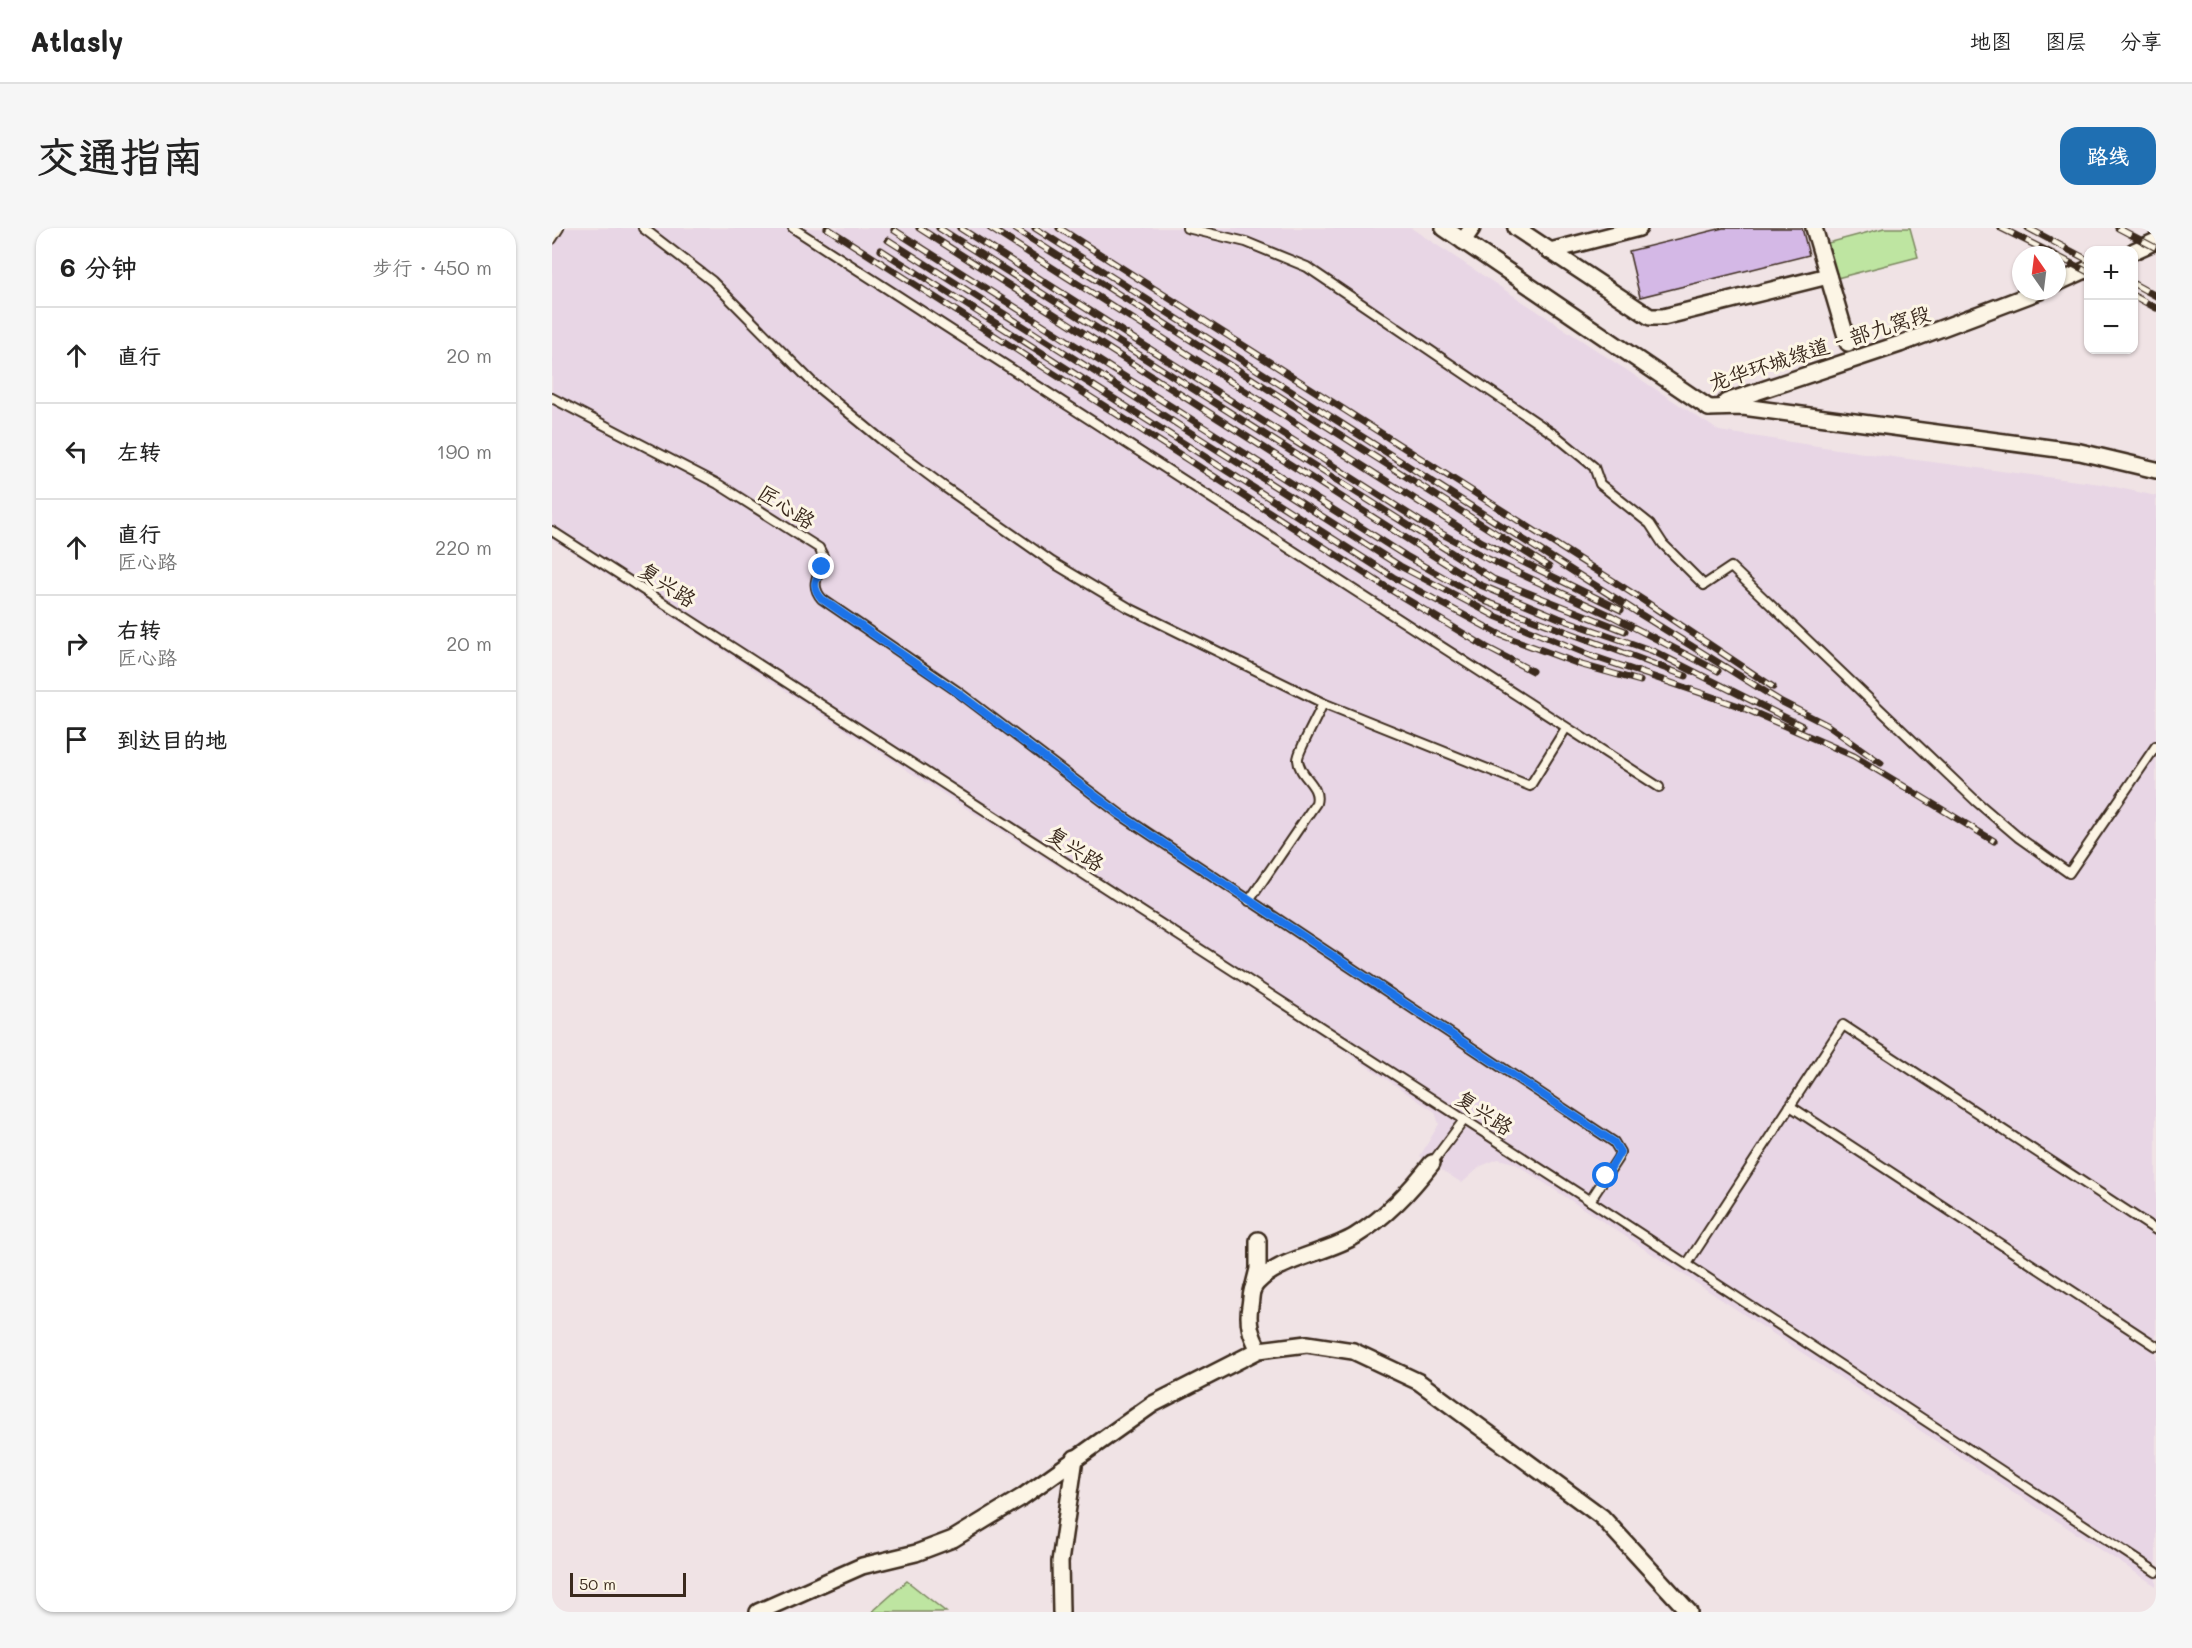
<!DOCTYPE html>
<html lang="zh">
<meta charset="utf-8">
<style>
:root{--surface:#fff;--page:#f6f6f6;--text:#222;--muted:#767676;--line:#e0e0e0;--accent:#1f6fb2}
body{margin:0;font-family:Mali,"LXGW WenKai TC",sans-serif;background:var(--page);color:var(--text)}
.controls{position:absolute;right:18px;top:18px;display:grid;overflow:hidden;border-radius:12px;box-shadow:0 2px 4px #0004}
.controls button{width:54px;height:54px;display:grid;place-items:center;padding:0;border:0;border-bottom:2px solid var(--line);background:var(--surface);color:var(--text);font:30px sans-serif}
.compass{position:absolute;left:1460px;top:18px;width:54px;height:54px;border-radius:50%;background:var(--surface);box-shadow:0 2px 4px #0004;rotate:346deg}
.scale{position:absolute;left:18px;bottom:15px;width:116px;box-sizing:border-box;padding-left:6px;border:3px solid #3b2a1e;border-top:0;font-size:16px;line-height:21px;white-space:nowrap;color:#3b2a1e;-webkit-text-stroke:4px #fcf5e5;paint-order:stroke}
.stop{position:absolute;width:18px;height:18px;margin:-14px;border:4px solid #1a73e8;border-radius:50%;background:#fff}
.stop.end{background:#1a73e8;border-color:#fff;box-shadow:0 2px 6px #0008}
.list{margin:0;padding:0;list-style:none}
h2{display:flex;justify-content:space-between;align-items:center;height:78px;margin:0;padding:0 24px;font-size:26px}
h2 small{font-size:20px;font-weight:400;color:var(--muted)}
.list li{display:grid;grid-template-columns:39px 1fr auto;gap:18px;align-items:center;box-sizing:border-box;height:96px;padding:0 24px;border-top:2px solid var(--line)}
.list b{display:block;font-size:22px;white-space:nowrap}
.list p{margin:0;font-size:20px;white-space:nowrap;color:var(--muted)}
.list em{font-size:20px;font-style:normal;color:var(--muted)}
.icon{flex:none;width:33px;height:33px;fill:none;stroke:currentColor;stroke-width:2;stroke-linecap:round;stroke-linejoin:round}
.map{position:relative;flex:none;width:1604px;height:1384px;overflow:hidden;border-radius:18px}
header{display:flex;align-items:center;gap:36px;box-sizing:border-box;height:84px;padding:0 30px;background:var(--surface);border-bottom:2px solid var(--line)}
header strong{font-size:28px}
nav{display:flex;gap:33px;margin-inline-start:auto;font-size:21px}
.intro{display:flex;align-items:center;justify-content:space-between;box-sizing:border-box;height:144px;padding:0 36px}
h1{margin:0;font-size:42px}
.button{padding:15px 27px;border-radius:18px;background:var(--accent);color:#fff;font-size:21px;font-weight:700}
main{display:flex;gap:36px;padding:0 36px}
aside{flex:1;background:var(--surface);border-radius:18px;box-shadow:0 2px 4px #0004}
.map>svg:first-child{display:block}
</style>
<header>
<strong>Atlasly</strong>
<nav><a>地图</a><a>图层</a><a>分享</a></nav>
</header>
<div class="intro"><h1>交通指南</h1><a class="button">路线</a></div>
<main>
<aside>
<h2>6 分钟<small>步行 · 450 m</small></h2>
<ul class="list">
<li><svg class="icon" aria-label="ahead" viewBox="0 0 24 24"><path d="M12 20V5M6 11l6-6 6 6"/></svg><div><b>直行</b></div><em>20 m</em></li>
<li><svg class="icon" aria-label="left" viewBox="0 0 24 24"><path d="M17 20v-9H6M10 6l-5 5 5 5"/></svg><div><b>左转</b></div><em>190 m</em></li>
<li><svg class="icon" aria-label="ahead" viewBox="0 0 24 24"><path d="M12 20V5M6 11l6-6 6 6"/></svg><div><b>直行</b><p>匠心路</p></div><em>220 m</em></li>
<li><svg class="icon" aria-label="right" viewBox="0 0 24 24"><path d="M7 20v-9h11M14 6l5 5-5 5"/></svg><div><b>右转</b><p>匠心路</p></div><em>20 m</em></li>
<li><svg class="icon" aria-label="arrive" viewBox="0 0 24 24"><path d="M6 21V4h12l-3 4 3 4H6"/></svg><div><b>到达目的地</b></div></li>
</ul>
</aside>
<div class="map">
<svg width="1604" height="1384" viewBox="0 0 1604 1384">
<rect width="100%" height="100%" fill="#f0e3e5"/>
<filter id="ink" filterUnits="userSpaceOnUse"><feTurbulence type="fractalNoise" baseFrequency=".0167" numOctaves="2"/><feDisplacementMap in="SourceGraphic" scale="12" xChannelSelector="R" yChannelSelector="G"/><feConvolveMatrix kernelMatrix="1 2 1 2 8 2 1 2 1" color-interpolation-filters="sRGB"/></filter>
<g filter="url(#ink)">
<path fill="#e8d6e5" d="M0 0H859L1167 203 1318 226 1549 256 1604 268V1358L962 935 946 931 929 938 910 955 868 928 887 896 883 884 725 778 393 567 0 311Z"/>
<g fill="#bee5a1" stroke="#7c8860" stroke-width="1.5">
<path d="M1332 0H1358L1366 29 1285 50 1276 15Z"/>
<path d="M355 1353 394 1384H320Z"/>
</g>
<path fill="#d4b8e6" stroke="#3b2a1e" stroke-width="1.5" d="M1171 0H1250L1257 27 1088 69 1077 23Z"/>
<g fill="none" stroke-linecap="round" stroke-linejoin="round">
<defs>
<g id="lane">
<path d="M91 0 160 53 263 157 331 213 394 260 500 334 577 380 771 475 978 558 1014 500"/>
<path d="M241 0 1107 559"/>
<path d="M635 0 694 14 755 39 1003 207 1042 239 1048 256 1098 296 1111 316 1152 357 1179 339 1425 574 1466 609 1517 645 1604 518"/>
<path d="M0 11 7 0"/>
<path d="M0 170 166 256 267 320 271 328C269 346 256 355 270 371L405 463 569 587 1062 914 1068 924 1066 930 1038 973"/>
<path d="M0 303 1029 967 1604 1344"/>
<path d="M697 673 764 575C769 557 747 549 746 532 745 525 767 486 771 475"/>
<path d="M1238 878 1604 1118"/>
<path d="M880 935 912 892"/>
<path d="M1135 1036 1291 797 1604 1002"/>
</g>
<g id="street">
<path d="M892 0 1157 180"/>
<path d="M964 0 1098 89H1111L1276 48"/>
<path d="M1262 0 1296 115"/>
<path d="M911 13 920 0"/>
<path d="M998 23 1087 0"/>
<path d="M1582 23 1604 13"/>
<path d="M1505 55 1536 41"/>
<path d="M1174 174 1348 116 1488 63"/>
<path d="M1157 180 1191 179 1528 224 1604 242"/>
<path d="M701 1061 706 1041V1012"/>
<path d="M707 1122C699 1107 695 1095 698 1078 699 1073 699 1064 701 1060 719 1032 776 1025 803 1008 835 988 857 964 880 935"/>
<path d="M206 1384 310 1338 364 1325 401 1311 470 1269 601 1176 707 1122 755 1116 801 1123 867 1154 1050 1289 1137 1384"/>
<path d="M509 1384 508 1334 523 1230"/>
</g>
</defs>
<use href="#lane" stroke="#3b2a1e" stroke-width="12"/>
<use href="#street" stroke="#3b2a1e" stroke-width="20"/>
<use href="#lane" stroke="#fcf5e5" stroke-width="8"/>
<use href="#street" stroke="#fcf5e5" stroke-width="15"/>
<defs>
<g id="rail">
<path d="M275 0 834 359 934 419 980 443"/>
<path d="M367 0 926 356 1007 390 1101 423 1250 498"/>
<path d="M387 0 941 351 1073 403"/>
<path d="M408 0 874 297 936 331 1060 388 1166 443"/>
<path d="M438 0 930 314 1069 382"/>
<path d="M462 0 997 339"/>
<path d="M483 0 1088 386 1228 473 1275 497 1329 535"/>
<path d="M507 0 1091 372 1221 459"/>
<path d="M1449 0 1503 27"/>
<path d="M1476 0 1536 32"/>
<path d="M1566 0 1604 20"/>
<path d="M342 2 854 328 935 374 1134 448"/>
<path d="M336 12 848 338 943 388 1043 429 1187 478 1302 528 1442 613"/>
<path d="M329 22 841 349 949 407 1030 437 1088 453"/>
<path d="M1505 28 1536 44"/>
<path d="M1582 56 1604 68"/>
<path d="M1582 68 1604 80"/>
</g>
</defs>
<use href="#rail" stroke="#3b2a1e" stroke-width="7"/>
<use href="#rail" stroke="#fcf5e5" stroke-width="4.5" stroke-dasharray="14" stroke-linecap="butt"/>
</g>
</g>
<g fill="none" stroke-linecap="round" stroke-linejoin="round" filter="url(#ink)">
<path stroke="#1a73e8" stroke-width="8" d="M270 339C263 352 259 359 270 371L405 464 569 587 1062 914 1068 924 1054 948"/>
</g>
<g text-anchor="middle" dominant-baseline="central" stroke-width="6" stroke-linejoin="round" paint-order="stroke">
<g font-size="21" fill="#3b2a1e" stroke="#fcf5e5">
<text transform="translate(1267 119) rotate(-18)">龙华环城绿道 - 部九窝段</text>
<text transform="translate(235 278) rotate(32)">匠心路</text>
<text transform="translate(116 356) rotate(33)">复兴路</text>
<text transform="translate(524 620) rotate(33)">复兴路</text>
<text transform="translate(933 884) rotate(33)">复兴路</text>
</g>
</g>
</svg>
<div class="controls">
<button>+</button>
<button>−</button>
</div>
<svg class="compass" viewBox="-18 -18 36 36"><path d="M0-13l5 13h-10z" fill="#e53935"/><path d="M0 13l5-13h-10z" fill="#767676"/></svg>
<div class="scale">50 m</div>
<div class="stop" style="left:1054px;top:948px"></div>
<div class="stop end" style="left:270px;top:339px"></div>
</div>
</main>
